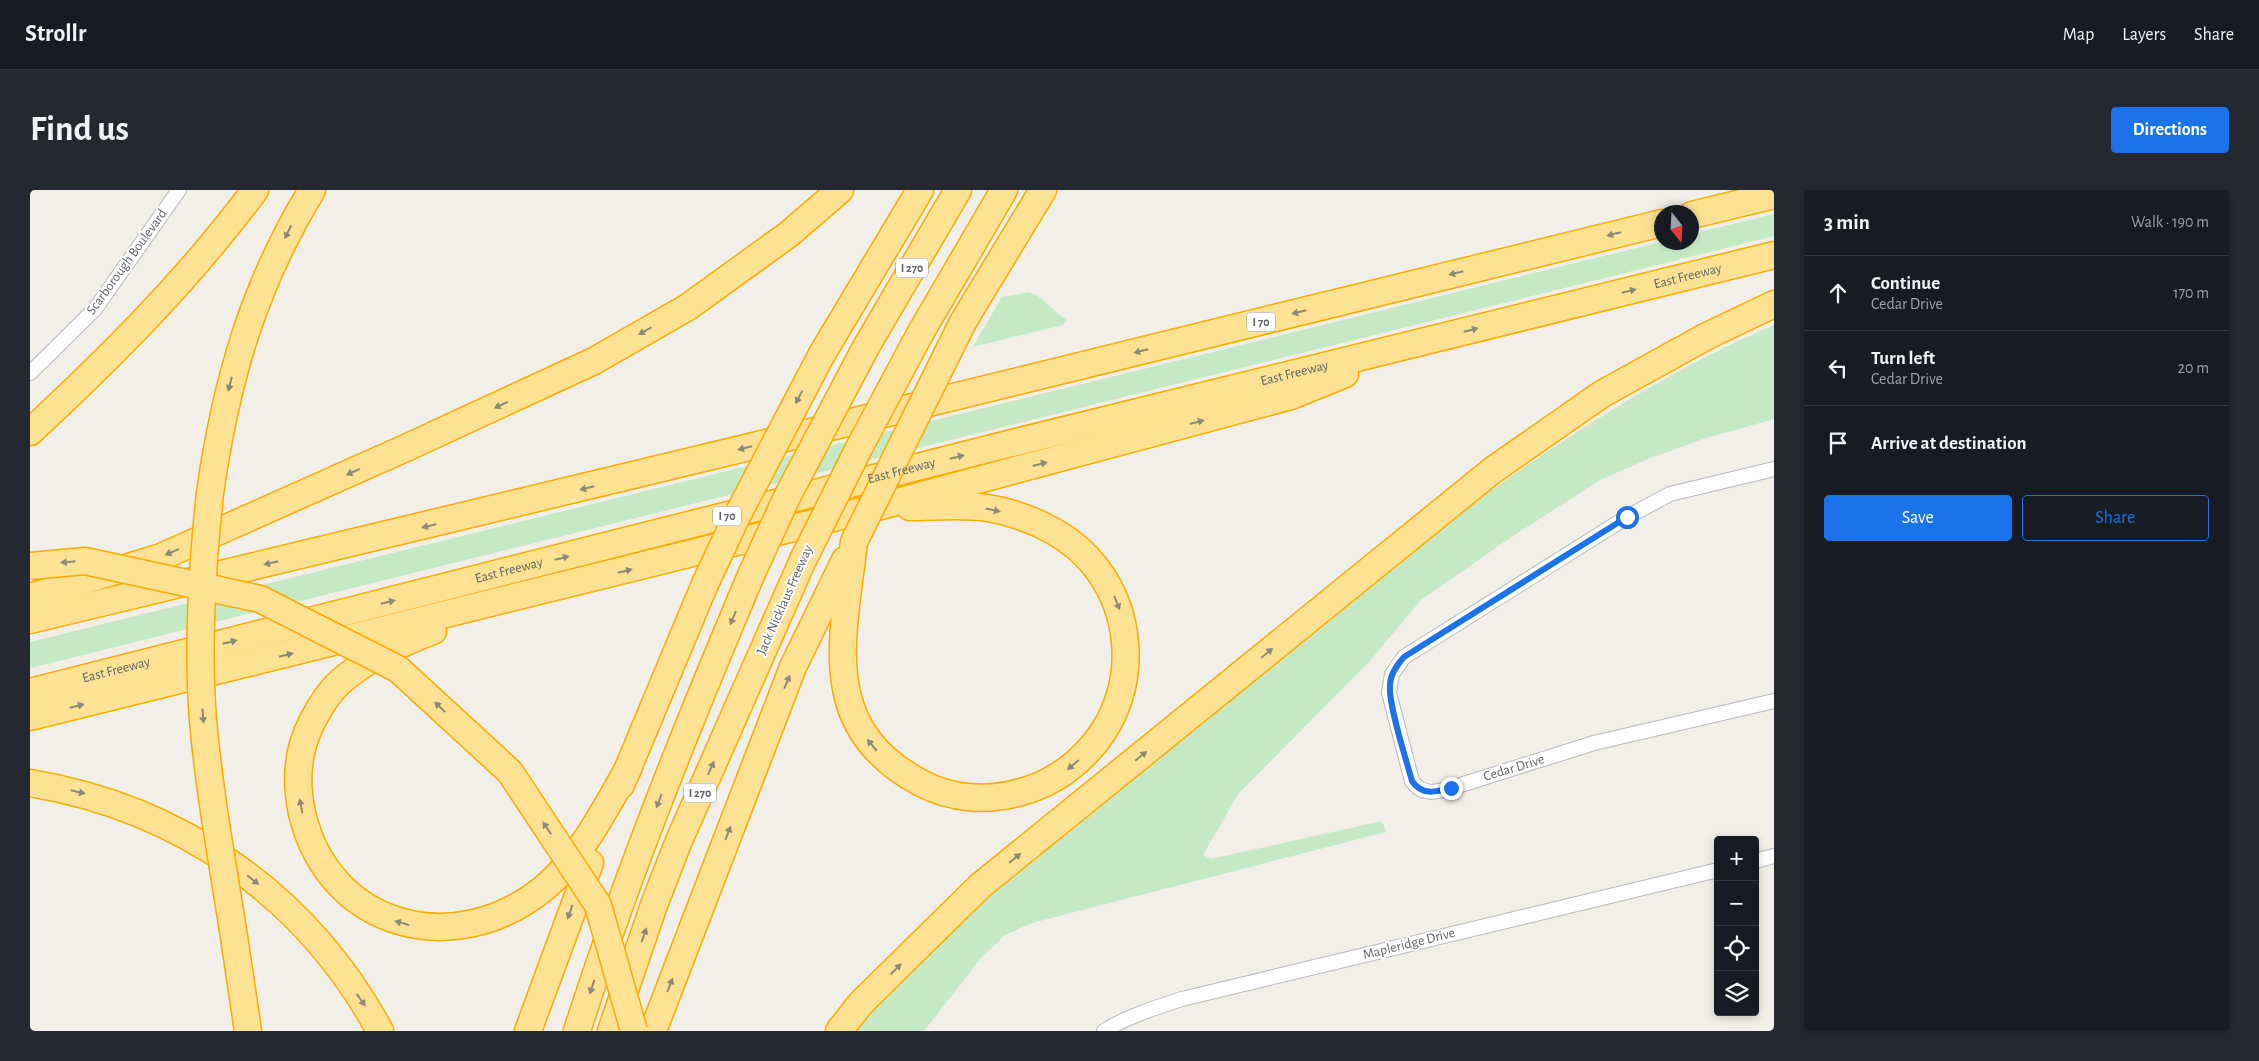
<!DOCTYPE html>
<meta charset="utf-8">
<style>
:root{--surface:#171b24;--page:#242831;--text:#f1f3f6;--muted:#9ea1a6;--line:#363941;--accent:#1a73e8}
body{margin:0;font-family:"Alegreya Sans",sans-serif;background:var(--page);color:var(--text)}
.controls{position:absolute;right:15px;bottom:15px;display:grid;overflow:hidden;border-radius:5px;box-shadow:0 2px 8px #0003}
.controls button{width:45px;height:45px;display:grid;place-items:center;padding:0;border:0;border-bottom:1px solid var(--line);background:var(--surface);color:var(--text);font:25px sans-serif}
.compass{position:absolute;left:1624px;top:15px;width:45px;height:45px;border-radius:50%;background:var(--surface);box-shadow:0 2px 8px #0003;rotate:162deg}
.stop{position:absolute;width:15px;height:15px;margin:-11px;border:4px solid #1a73e8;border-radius:50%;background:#fff}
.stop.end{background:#1a73e8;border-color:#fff;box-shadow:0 1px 5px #0008}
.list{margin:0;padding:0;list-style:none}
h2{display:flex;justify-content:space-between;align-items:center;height:65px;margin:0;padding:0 20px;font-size:21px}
h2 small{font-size:16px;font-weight:400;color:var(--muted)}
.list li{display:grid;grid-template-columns:32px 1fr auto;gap:15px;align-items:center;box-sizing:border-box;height:75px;padding:0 20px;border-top:1px solid var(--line)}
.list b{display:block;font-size:19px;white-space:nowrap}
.list p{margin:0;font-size:16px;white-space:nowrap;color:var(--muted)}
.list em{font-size:16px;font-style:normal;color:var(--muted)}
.actions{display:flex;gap:10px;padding:15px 20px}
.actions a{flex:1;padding:11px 0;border:1px solid var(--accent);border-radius:5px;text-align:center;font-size:18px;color:var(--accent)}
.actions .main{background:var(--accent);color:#fff}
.icon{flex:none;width:28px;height:28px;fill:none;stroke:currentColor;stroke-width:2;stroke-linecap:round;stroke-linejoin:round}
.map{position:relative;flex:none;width:1744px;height:841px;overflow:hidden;border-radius:5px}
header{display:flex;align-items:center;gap:30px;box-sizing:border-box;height:70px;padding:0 25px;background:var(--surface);border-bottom:1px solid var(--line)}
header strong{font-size:24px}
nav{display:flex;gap:28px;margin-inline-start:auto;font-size:18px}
.intro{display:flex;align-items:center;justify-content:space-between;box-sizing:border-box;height:120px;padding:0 30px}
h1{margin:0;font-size:35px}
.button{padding:12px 22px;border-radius:5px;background:var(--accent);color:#fff;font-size:18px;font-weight:700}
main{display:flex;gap:30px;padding:0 30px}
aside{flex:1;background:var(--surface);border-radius:5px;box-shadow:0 2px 8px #0003}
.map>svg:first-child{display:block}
</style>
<header>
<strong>Strollr</strong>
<nav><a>Map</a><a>Layers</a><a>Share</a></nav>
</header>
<div class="intro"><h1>Find us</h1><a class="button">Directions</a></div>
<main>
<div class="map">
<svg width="1744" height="841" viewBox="0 0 1744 841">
<rect width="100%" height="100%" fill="#f1efe8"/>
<g fill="#c5e8c5">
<path d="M1744 24V46L0 478V452L1631 52H1662V44Z"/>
<path d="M999 102C1014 107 1023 122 1037 130L1033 135 943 157 972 107Z"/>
<path d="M1744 135V229L1673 249 1618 269 1570 290 1483 346 1391 410 1339 472 1208 604 1173 665 1181 669 1352 631 1356 642 1002 733 975 745 951 768 894 841H819L903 753 1459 302C1548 239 1643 178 1744 135Z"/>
</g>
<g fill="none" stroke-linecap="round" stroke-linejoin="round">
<defs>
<g id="minor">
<path d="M0 183 65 119 149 0"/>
<path d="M1744 279 1640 304 1597 327 1374 467 1362 484 1359 503 1382 591C1392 606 1406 602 1421 598L1564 553 1744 511"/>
<path d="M1725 671 1744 666"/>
<path d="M1074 841C1098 826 1125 818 1152 809L1688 680"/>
</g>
<g id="motorway">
<path d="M1662 25 1744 5"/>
<path d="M933 132 1013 0"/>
<path d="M891 142 974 0"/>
<path d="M836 157 928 0"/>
<path d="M792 164 890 0"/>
<path d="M0 242C81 167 159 89 225 0"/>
<path d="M180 303C196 191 223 97 282 0"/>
<path d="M824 352C813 449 787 538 891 593 921 609 958 612 991 602 1022 594 1045 577 1065 553 1109 499 1105 417 1057 367 1033 341 993 324 958 318 933 314 905 317 880 317"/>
<path d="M0 407 131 367 378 257 564 171 658 117 759 44 810 0"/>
<path d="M0 430C545 301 1088 167 1632 33"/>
<path d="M403 441C371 453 336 469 310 492 299 502 289 518 282 532 267 561 265 591 272 623 299 739 425 770 513 699 550 669 575 619 598 579"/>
<path id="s1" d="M0 502 970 256 1744 65"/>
<path d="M0 527 844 318 1261 206 1315 184"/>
<path d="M0 593C151 618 277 706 350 841"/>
<path d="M591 595 675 394"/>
<path d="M203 740 218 841"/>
<path d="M498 841 560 673"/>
<path d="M547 841C597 685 658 534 722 383"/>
<path d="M581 841 624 715 648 653 773 370"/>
<path d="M623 841 763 477 815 370"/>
<path d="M809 841 831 813 950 696 1463 280 1572 204 1677 146 1744 114"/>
</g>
</defs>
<use href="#minor" stroke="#b5b8bc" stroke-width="16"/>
<use href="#motorway" stroke="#f9ab00" stroke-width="29"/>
<use href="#minor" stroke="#fff" stroke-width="14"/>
<use href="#motorway" stroke="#fde293" stroke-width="26"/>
<defs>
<g id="motorway-bridge">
<path d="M180 303C172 378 167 454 173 530 179 600 192 670 203 740"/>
<path d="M824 352 933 132"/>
<path d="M773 370 830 256 891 142"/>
<path d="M0 376 55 371 230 409 368 479 480 582 568 715 604 841"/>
<path d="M722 383 757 307 836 157"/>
<path d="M675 394 706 328 792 164"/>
</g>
</defs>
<use href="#motorway-bridge" stroke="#f9ab00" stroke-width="29" stroke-linecap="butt"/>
<use href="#motorway-bridge" stroke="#fde293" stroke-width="26"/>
</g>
<defs><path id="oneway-solid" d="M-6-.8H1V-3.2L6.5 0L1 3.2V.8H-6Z" transform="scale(1.25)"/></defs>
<g fill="#8e8975">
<use href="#oneway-solid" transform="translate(258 42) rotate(116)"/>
<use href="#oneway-solid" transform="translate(1584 44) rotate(166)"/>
<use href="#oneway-solid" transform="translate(1426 83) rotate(166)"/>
<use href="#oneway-solid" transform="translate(1599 101) rotate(-14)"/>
<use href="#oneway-solid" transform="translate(1269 122) rotate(166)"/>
<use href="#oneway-solid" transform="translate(1441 140) rotate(-14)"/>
<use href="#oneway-solid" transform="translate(615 141) rotate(150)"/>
<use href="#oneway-solid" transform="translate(1111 161) rotate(166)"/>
<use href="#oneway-solid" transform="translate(200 194) rotate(104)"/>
<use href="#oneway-solid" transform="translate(769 207) rotate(118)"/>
<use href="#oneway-solid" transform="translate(471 215) rotate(155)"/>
<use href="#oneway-solid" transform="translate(1167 232) rotate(-15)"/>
<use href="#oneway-solid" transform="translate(715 258) rotate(166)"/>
<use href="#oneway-solid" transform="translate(927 267) rotate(-14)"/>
<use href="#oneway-solid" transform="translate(1010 274) rotate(-15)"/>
<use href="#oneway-solid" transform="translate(323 282) rotate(156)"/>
<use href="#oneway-solid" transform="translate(557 298) rotate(166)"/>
<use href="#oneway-solid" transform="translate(963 320) rotate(12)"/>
<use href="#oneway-solid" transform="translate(399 336) rotate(167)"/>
<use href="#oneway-solid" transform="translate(142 362) rotate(157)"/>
<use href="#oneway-solid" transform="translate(532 368) rotate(-14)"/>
<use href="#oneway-solid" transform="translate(38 372) rotate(174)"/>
<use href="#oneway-solid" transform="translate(241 373) rotate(167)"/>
<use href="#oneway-solid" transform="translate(595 381) rotate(-14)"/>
<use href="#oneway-solid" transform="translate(358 412) rotate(-14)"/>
<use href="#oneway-solid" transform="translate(1087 413) rotate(69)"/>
<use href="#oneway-solid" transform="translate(703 428) rotate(113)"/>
<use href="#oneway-solid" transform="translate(200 452) rotate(-14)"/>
<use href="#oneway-solid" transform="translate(1237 463) rotate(-39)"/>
<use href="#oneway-solid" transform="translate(256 465) rotate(-14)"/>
<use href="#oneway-solid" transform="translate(757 492) rotate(-68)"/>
<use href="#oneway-solid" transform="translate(47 516) rotate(-14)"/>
<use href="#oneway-solid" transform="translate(410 517) rotate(-137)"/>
<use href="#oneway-solid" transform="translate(173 526) rotate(86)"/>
<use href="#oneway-solid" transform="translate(842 555) rotate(-130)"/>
<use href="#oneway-solid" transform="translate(1111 566) rotate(-39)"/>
<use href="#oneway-solid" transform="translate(1043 575) rotate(139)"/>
<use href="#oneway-solid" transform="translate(681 578) rotate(-66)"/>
<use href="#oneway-solid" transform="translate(48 602) rotate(13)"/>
<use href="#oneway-solid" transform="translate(629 611) rotate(111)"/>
<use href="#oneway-solid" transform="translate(271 616) rotate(-101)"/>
<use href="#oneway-solid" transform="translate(517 638) rotate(-124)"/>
<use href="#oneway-solid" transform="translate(698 643) rotate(-69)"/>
<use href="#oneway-solid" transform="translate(985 668) rotate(-39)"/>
<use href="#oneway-solid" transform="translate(223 690) rotate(39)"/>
<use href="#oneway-solid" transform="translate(540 722) rotate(110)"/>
<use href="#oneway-solid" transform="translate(372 733) rotate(-164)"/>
<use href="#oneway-solid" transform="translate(614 745) rotate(-71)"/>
<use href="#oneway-solid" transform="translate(866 779) rotate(-44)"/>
<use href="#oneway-solid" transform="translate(640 795) rotate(-69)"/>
<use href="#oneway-solid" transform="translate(562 797) rotate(109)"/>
<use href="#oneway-solid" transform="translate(331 810) rotate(55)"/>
</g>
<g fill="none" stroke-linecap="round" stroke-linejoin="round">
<path stroke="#1a73e8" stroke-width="6" d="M1421 598C1406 602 1392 606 1382 591 1376 569 1358 514 1360 495 1360 484 1367 475 1374 467L1597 327"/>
</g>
<g text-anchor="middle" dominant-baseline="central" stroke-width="4" stroke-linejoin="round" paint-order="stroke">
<g fill="#fff" stroke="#8f9295" stroke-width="1">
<rect x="866" y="68.5" width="32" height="19" rx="4"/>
<rect x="1217" y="122.5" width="28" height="19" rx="4"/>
<rect x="683" y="316.5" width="28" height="19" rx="4"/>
<rect x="654" y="593.5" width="32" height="19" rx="4"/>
</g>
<g font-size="12" font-weight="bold" fill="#5f6368">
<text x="882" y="78">I 270</text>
<text x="1231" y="132">I 70</text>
<text x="697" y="326">I 70</text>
<text x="670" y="603">I 270</text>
</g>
<g font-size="14" fill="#5f6368" stroke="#fff">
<text transform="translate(97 72) rotate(-54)">Scarborough Boulevard</text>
<text stroke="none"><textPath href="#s1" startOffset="1709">East Freeway</textPath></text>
<text stroke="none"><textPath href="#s1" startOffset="1304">East Freeway</textPath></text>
<text stroke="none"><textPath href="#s1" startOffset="899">East Freeway</textPath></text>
<text stroke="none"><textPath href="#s1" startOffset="494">East Freeway</textPath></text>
<text transform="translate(755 410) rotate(-66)">Jack Nicklaus Freeway</text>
<text stroke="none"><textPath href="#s1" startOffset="89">East Freeway</textPath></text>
<text transform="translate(1484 578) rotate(-17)">Cedar Drive</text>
<text transform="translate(1379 754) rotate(-14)">Mapleridge Drive</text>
</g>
</g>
</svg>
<div class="controls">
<button>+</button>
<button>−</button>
<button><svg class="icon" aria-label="locate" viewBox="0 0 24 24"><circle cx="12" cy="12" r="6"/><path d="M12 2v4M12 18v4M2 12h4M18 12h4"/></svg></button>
<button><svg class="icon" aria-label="layers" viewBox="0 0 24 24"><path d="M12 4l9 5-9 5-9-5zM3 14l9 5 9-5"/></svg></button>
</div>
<svg class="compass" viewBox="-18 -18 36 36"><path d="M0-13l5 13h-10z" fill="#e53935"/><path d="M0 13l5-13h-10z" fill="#9ea1a6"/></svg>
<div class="stop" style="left:1597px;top:327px"></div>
<div class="stop end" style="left:1421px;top:598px"></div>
</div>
<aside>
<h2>3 min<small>Walk · 190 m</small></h2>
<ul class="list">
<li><svg class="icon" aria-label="ahead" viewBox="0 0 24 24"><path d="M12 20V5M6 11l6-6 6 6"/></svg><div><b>Continue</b><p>Cedar Drive</p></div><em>170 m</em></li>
<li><svg class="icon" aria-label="left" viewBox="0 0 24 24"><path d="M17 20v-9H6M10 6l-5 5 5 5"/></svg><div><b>Turn left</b><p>Cedar Drive</p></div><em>20 m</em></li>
<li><svg class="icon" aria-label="arrive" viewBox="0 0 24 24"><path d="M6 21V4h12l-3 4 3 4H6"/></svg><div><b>Arrive at destination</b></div></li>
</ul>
<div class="actions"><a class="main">Save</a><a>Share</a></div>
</aside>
</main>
